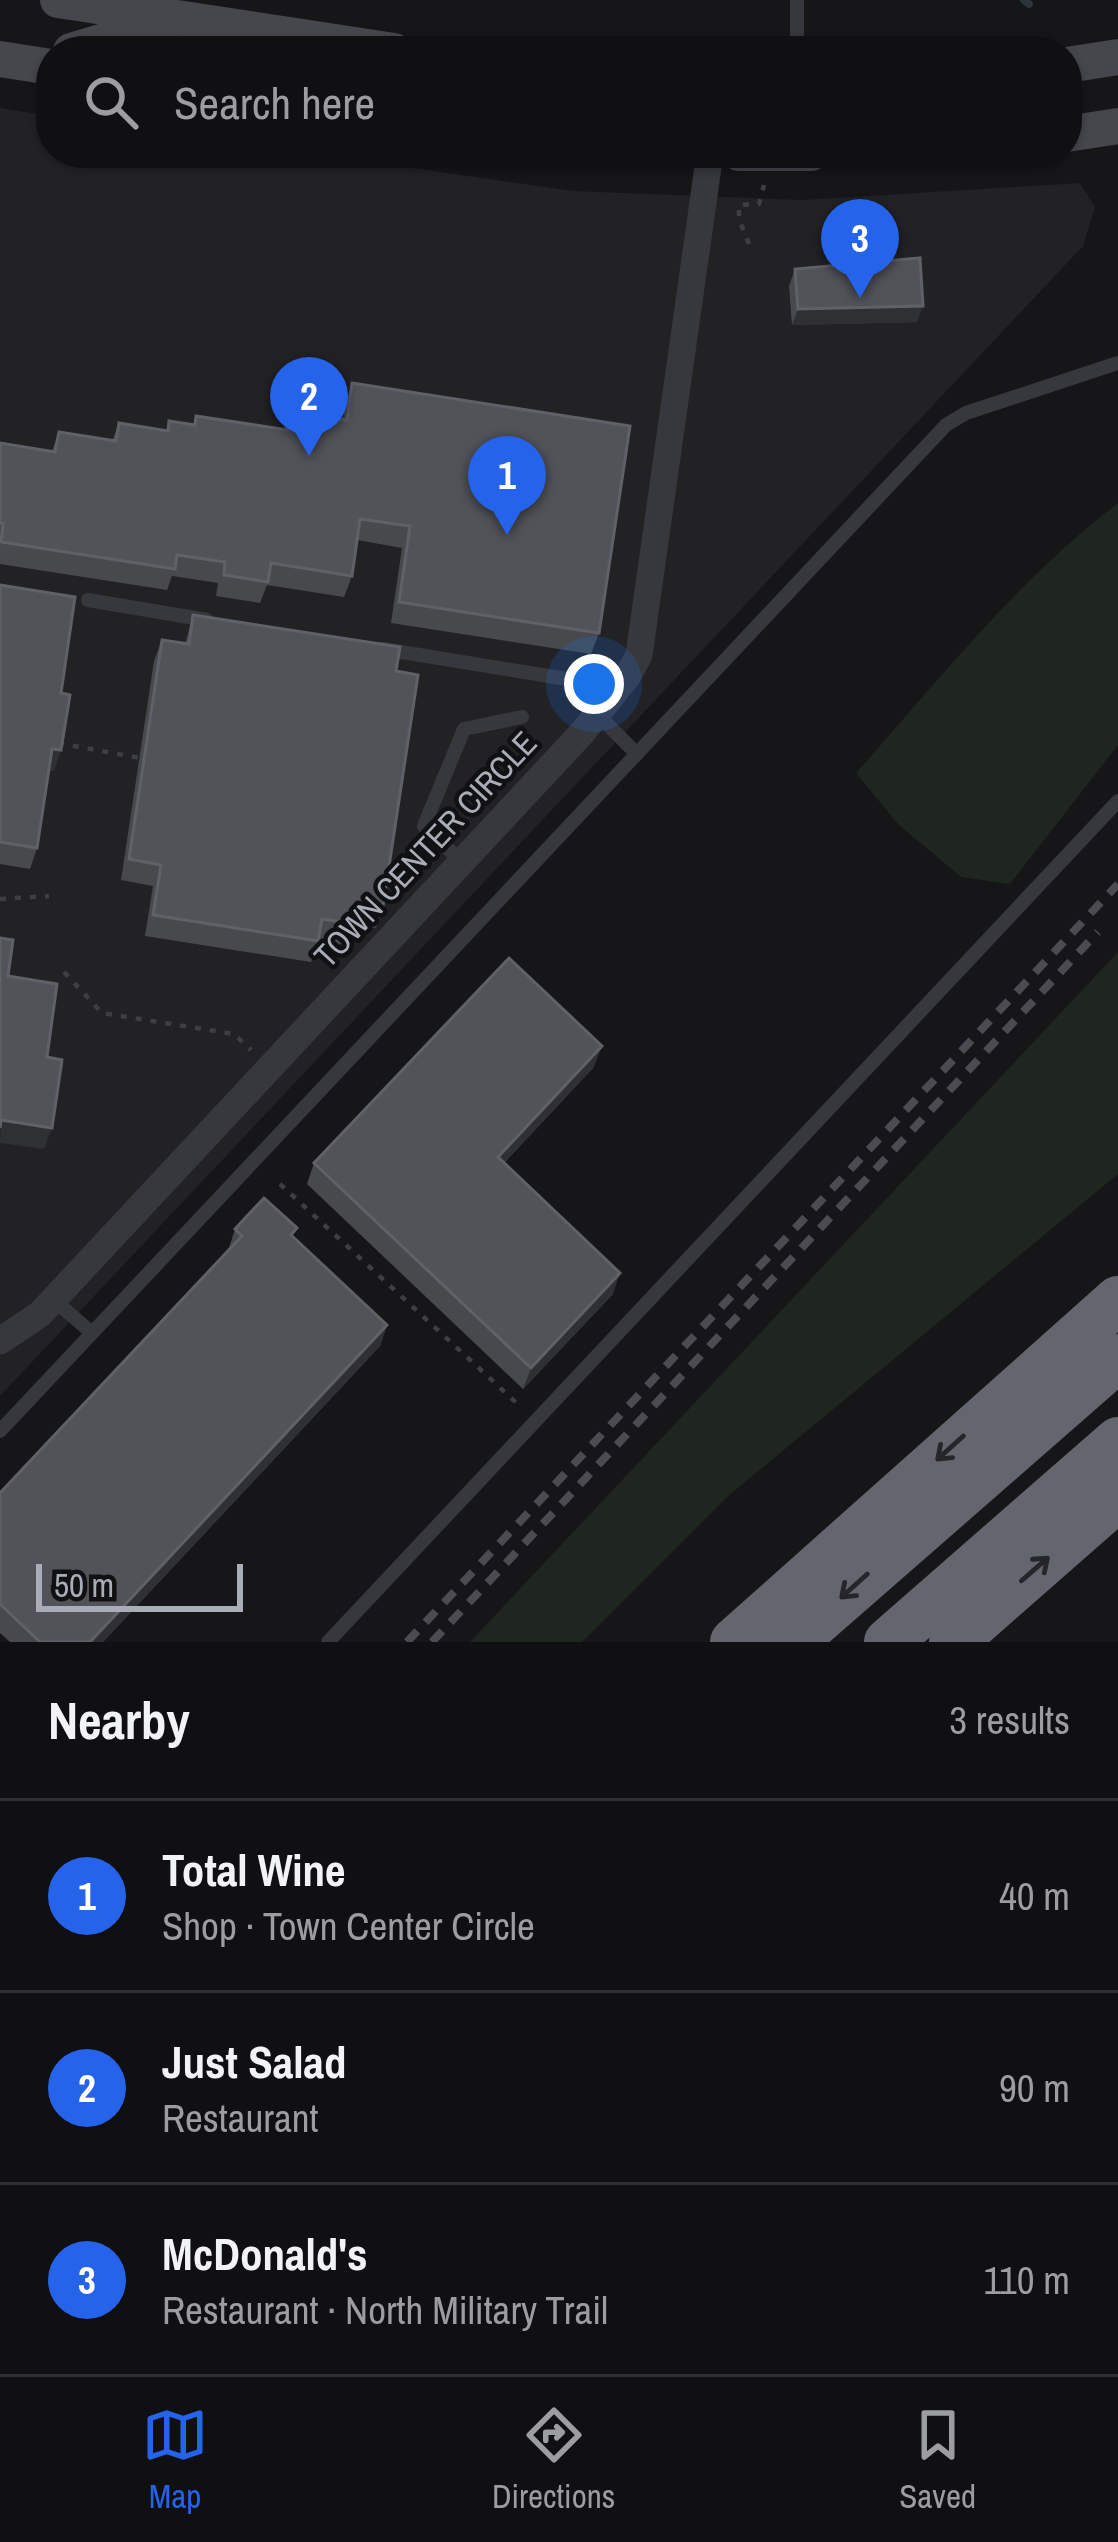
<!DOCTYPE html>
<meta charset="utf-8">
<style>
:root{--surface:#101012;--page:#19191b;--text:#f1f3f6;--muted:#9c9d9f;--line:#303032;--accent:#2563eb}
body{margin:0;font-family:"Archivo Narrow",sans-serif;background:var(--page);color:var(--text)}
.scale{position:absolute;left:36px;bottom:30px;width:207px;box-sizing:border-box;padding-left:12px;border:6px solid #a8adb8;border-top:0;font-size:33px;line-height:42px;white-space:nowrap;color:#a8adb8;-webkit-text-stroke:9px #111113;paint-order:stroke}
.you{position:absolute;left:594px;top:684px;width:42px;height:42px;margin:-30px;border:9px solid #fff;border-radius:50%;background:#1a73e8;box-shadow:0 0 0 18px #1a73e833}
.badge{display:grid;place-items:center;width:78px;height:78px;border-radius:50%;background:var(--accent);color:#fff;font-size:39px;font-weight:700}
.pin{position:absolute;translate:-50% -99px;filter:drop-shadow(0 3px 6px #0008)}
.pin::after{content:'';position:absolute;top:63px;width:42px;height:36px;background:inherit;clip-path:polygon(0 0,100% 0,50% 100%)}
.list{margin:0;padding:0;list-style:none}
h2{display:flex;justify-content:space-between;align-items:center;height:156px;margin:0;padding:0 48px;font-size:51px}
h2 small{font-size:39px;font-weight:400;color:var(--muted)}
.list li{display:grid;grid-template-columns:78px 1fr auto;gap:36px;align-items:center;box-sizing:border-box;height:192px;padding:0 48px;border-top:3px solid var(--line)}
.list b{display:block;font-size:45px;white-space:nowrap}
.list p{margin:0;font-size:39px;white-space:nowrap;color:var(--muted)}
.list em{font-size:39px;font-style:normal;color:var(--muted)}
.icon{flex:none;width:66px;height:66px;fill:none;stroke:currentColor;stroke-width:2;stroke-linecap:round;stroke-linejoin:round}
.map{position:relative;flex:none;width:1118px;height:1642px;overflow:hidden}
.search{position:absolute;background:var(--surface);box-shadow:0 3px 9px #0004;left:36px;right:36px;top:36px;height:132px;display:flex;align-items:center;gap:30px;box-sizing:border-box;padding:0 42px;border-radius:48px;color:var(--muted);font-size:45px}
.sheet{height:732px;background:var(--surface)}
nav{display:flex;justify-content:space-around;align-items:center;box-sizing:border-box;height:168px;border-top:3px solid var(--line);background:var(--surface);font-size:33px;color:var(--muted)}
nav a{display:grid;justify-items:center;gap:6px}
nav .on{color:var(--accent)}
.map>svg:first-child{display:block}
</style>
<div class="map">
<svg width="1118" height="1642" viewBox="0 0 1118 1642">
<rect width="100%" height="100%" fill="#161618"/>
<path fill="#222225" d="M0 108 51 116V153H309L573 191 803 200 1080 183 1095 207 1083 246 0 1396Z"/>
<g fill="#1e261f">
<path d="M1118 503V745L1010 884 961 877 898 824 856 773C939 680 1018 579 1118 503Z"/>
<path d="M1118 952V1174L728 1496 582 1642H470Z"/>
</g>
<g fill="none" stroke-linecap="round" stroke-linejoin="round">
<path stroke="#2c353c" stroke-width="8" d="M1024 0 1029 4"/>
<g stroke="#3d3f44" stroke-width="4.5" stroke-dasharray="6 9" stroke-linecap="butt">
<path d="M749 244 739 219V205L759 204 764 185"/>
<path d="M58 743 140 758"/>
<path d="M0 899 49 896"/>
<path d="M64 972 102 1013 234 1034 251 1050"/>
<path d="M280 1184 522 1408"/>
</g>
<g stroke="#37383d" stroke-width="14">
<path d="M797 0V51"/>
<path d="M88 600 207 620"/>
<path d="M383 649 579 681 609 701"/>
<path d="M597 714 637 754"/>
<path d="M462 862 424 826 464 729 522 717"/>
<path d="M54 1300 92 1333"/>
<path d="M0 1431 946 425 966 413 1118 363"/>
<path d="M328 1642 1118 801"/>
</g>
<path stroke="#37383d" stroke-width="27" d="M0 1341 40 1314 582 733 627 677 639 655 710 153"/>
<g stroke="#45474d" stroke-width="36">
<path d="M58 0 394 51"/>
<path d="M71 51 171 21"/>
<path d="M0 59 51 67"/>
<path d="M1067 65 1118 57"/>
<path d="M1067 134 1118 126"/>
<path d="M739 153H811"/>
</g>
<g stroke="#63666e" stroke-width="48">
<path d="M734 1642 1118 1300"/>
<path d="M793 1642 1118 1358"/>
<path d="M888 1642 1118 1441"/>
<path d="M953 1642 1118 1497"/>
</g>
<g stroke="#4a4c52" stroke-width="8" stroke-dasharray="15 12" stroke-linecap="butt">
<path d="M407 1642 1118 884"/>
<path d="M432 1642 1098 932"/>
</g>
</g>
<g fill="#47494d">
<path d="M795 269 917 322 792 325 789 286Z"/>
<path d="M352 383 599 633 591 654 391 623 402 548 357 540 352 576 344 597 267 585 260 603 216 596 218 583 172 576 167 590 0 564V443L52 451 59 432 112 441 119 423 166 431 169 421 193 425 196 416 283 430 290 411 343 419 345 404Z"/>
<path d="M0 585 61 693 54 771 49 770 37 848 30 869 0 864Z"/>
<path d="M193 615 396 671 383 906 376 928 355 924 347 945 318 941 311 962 145 936 153 886 121 880 154 661 162 640 185 644Z"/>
<path d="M594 1067 504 1163 613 1294 523 1389 307 1184 314 1163Z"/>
<path d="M235 1229 294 1238 387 1325 380 1346 103 1642H10L0 1633V1493L228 1251Z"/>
</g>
<g fill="#2f3033">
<path d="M923 306 917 322 792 325 798 309Z"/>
<path d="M52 749 61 750 54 771 45 770Z"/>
<path d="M602 1046 594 1067 490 1178 498 1157Z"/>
<path d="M1 1120 52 1128 44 1149 0 1143Z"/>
<path d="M620 1273 613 1294 523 1389 531 1368Z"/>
<path d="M387 1325 380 1346 103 1642H90Z"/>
</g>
<g fill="#525359" stroke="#5f6168" stroke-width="3">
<path d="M920 258 923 306 798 309 795 269Z"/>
<path d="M352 383 630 426 599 633 399 602 410 526 360 519 352 576 271 563 268 582 224 575 225 562 177 555 175 569 1 542 3 524 0 523V443L55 452 59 432 116 441 119 423 168 431 169 421 195 425 196 416 288 430 290 411 347 420Z"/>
<path d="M0 585 75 597 61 693 70 695 61 750 52 749 37 848 0 842Z"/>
<path d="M193 615 400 647 396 671 418 675 383 906 358 903 355 924 322 919 318 941 153 915 161 865 129 859 162 640 189 644Z"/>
<path d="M0 938 13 940 8 976 57 984 47 1057 62 1060 52 1128 1 1120 0 1128Z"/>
<path d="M509 958 602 1046 498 1157 620 1273 531 1368 314 1163Z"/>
<path d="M264 1198 297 1228 291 1235 387 1325 90 1642H40L0 1604V1493L242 1236 235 1229Z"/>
</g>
<defs><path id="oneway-shaft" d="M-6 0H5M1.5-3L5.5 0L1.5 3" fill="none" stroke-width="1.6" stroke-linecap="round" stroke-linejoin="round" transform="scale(3)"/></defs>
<g stroke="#26262a">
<use href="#oneway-shaft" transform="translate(950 1448) rotate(138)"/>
<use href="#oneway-shaft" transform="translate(1035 1569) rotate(-41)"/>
<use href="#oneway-shaft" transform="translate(854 1586) rotate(138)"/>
</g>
<g text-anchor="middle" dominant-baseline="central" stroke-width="9" stroke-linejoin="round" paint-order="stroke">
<g font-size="33" fill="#a8adb8" stroke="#111113">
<text transform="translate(425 849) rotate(-47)">TOWN CENTER CIRCLE</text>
</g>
</g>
</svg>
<div class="scale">50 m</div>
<div class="you"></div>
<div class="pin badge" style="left:507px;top:535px">1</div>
<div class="pin badge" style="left:309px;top:456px">2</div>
<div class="pin badge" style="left:860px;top:298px">3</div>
<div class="search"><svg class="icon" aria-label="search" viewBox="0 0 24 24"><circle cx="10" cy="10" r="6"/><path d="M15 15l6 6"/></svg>Search here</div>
</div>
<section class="sheet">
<h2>Nearby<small>3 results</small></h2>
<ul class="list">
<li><span class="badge">1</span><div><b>Total Wine</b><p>Shop · Town Center Circle</p></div><em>40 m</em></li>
<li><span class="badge">2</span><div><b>Just Salad</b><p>Restaurant</p></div><em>90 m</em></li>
<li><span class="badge">3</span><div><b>McDonald's</b><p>Restaurant · North Military Trail</p></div><em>110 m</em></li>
</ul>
</section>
<nav>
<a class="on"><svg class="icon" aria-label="map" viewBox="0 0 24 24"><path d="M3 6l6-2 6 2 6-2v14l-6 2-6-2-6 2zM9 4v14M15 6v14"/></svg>Map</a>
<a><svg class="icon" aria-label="directions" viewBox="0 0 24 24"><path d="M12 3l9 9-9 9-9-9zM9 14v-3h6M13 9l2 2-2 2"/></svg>Directions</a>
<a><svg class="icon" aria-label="saved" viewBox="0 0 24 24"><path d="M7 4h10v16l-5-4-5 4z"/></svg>Saved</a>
</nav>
